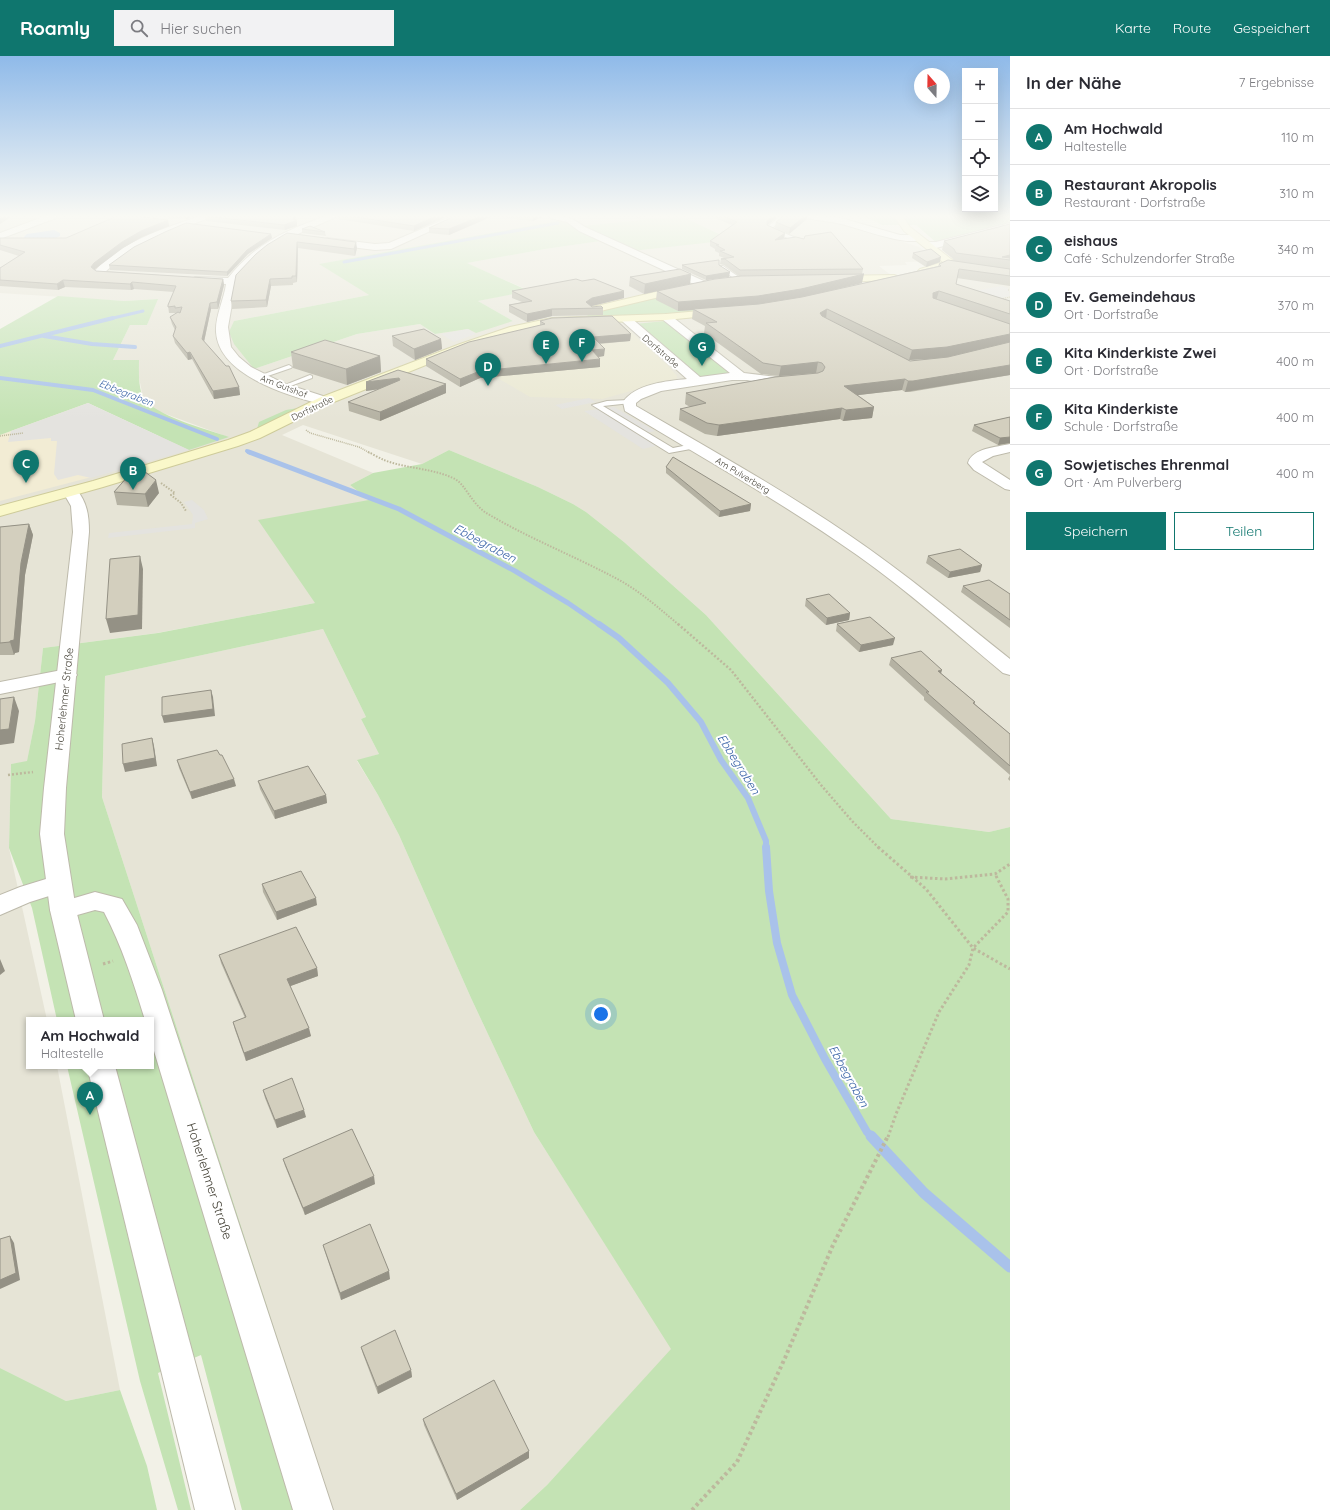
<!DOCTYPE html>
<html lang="de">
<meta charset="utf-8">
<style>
:root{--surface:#fff;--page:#f2f2f3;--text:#2b2b33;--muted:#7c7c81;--line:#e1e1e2;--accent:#0f766e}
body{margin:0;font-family:Quicksand,sans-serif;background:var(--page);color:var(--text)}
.controls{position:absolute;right:12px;top:12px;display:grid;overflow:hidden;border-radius:0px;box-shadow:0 4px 16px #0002}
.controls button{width:36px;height:36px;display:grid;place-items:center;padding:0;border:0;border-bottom:1px solid var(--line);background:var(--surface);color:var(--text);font:20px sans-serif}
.compass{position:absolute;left:914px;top:12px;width:36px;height:36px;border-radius:50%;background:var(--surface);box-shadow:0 4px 16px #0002;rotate:340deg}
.you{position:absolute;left:601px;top:958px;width:14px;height:14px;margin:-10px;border:3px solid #fff;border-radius:50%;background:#1a73e8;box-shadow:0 0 0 6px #1a73e833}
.badge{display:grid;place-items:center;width:26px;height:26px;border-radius:50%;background:var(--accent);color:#fff;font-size:13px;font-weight:700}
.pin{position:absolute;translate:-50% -33px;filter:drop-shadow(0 1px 2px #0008)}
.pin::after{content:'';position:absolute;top:21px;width:14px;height:12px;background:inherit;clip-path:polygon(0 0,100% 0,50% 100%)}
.popup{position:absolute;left:26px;top:961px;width:128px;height:52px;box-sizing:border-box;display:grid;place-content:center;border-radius:0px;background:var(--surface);filter:drop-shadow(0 1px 3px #0005);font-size:13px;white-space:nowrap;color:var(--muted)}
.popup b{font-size:15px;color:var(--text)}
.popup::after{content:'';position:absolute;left:50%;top:100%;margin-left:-8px;border:8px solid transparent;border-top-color:var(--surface)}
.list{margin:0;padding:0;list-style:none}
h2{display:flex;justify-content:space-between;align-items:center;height:52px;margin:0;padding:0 16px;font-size:17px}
h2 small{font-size:13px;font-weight:400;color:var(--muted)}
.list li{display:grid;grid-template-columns:26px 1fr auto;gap:12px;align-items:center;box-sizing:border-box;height:56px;padding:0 16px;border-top:1px solid var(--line)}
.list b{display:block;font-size:15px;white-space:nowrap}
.list p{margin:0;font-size:13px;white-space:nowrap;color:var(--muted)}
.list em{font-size:13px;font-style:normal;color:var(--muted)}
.actions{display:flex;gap:8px;padding:12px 16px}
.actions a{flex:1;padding:9px 0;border:1px solid var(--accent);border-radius:0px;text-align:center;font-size:14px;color:var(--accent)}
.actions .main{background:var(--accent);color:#fff}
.icon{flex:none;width:22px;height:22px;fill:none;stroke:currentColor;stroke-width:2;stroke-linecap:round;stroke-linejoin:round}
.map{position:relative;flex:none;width:1010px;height:1454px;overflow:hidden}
header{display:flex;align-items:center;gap:24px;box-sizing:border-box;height:56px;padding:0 20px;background:var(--accent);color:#fff}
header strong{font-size:19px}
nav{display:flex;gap:22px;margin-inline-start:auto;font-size:14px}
.search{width:280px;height:36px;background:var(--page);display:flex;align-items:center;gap:10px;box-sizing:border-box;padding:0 14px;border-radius:0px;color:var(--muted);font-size:15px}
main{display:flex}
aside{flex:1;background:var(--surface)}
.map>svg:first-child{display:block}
</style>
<header>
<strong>Roamly</strong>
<div class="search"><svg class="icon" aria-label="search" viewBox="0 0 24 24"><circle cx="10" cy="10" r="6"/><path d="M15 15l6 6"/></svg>Hier suchen</div>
<nav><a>Karte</a><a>Route</a><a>Gespeichert</a></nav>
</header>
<main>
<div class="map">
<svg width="1010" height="1454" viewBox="0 0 1010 1454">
<rect width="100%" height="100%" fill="#f2f1e7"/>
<g fill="#e6e4d6">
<path d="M0 160H541L562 164 320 208 369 239 234 265 254 313 357 278 420 268 435 278 513 265 478 245 528 234 466 207 545 193 601 185 696 227 901 223 951 212 1010 171V771L989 776 891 763 706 559 624 486 586 456 573 448 538 431 449 394 422 408 303 369 282 379 373 417 350 429 369 444 315 547 157 577 43 592 35 665 27 706 11 708 9 792 47 964H29V1010H57L120 1334 66 1345 0 1312V379L228 381 155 354 143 341 138 317 139 304H113L130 269H147L157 243 124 245 0 237Z"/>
<path d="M564 160H678L581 170 576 166 583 163Z"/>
<path d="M681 160H799L849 169 919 191 937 205 905 206 907 209 879 210 891 219 701 226 632 195 731 183Z"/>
<path d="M323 573 366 661 361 663 379 698 357 705 378 739 399 779 471 942 534 1076 672 1293 547 1429 520 1454H333L102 741 105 620Z"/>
</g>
<path fill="#f2ecd4" d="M88 347 126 412 0 445V379Z"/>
<path fill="#eae8d2" d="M619 268 630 275 668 310 677 320 676 325 649 330 602 343 530 341 474 308Z"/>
<g fill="#c4e3b4">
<path d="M681 160 732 184 632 195 608 184 545 193 467 207 529 235 478 245 513 265 476 277 468 273 435 278 420 268 357 278 254 313 234 288 229 276 234 265 369 239 319 208 562 164 581 170Z"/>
<path d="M864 160H1010V171L937 187 916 169H882Z"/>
<path d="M691 233 726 252 674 259 593 262 587 260 590 257Z"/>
<path d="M58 240 124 245 158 243 147 269H130L113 304H139C139 315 138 330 143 341 152 359 209 374 229 381L189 394 88 347 0 379V273Z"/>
<path d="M665 265 731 318 701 321 695 320 635 268Z"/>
<path d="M304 351 257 373 259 366 286 354Z"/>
<path d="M449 394 538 431 573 448 586 456 624 486 706 559 891 763 989 776 1010 771V1454H520L547 1429 671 1293 534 1076 471 942 399 779 378 739 357 704 379 698 361 663 366 661 323 573 105 620 102 741 333 1454H242L201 1299 158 1317 191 1454H178L140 1325 67 1010H151V964H57L32 852 9 792 11 708 27 705 35 665 43 592 158 577 315 547 258 464 369 444 350 429 373 417 422 408Z"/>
<path d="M0 1312 66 1345 120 1334 147 1410 157 1454H0Z"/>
</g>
<g fill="#e4e3df">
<path d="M1001 230 1008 232 1010 240 971 248 944 241Z"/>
<path d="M468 273 476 278 454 286 441 278Z"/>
<path d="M589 342 596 346 562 353 555 349Z"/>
<path d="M88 347 189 394 91 422 78 419 58 424 54 418 57 385H51V382L8 386 11 375Z"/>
<path d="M614 351 655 375 647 377 663 388 643 393 584 355Z"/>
<path d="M192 444 204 454 208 463 195 467V472L108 482 109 477 192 468 193 459 184 446Z"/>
</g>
<path fill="#a9c2ea" d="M54 174 60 177V180L52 184H24V181L27 178Z"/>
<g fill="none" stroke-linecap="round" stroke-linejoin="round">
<g stroke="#a9c2ea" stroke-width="3">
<path d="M344 206 558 167"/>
<path d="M109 263 143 255"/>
</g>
<g stroke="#a9c2ea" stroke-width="4">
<path d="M44 280 92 288 135 291"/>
<path d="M0 290 113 262"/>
<path d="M0 322 93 334 217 383"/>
<path d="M247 395 251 397"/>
</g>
<path stroke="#a9c2ea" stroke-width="5" d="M249 396 399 453 515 515 568 547 600 569"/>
<path stroke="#a9c2ea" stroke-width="6" d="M599 568 619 582 668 627 701 666 721 704 748 742 766 785V792"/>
<path stroke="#a9c2ea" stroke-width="8" d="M766 791 769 835 777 887 792 939 825 1003 867 1076 872 1081"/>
<path stroke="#a9c2ea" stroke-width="11" d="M871 1080 924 1137 1010 1211"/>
<defs>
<g id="service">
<path d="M781 160H786L772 172 803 185V187H799L767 173V171Z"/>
<path d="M719 210H723L743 224 738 225 719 212Z"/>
<path d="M289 309 292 311 291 312 259 323 256 321Z"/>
<path d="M310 319 312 320V322L285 332 280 331Z"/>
<path d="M629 344 631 345V347L603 350 673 392 693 388H696V392L669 397 592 349 607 345Z"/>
</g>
<g id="minor">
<path d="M201 160H213L142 189 121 202 105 216 129 218 131 220 129 222H104L94 216C117 187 167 171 201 160Z"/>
<path d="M326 160H338L280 186 256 203 236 225 228 271 231 291 239 301 251 311 283 327 329 342 330 345 329 348 324 349C289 340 219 320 216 276 215 260 224 244 226 228L195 227 190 224 195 221 228 222C255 188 286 174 326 160Z"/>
<path d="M452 160H463L391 193 375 194 327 188 322 185 327 182 375 188 389 187Z"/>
<path d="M549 160C566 160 571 161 585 171L706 226 707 228 706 230H698L579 175 567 166 550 162Z"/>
<path d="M806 160H825L841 162 900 179H918L922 182C912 193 856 171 841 168 830 165 818 165 807 162Z"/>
<path d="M1010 167V173L936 192H927L922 189 927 186H936Z"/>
<path d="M666 258 670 259 744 317 786 322 790 323 792 326 790 329 780 330 747 324H732L661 335 641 343 636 347V350C708 392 780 432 849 479 905 517 957 561 1010 603V619L1003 617C955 577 908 535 857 499 783 447 703 402 625 355L623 346C635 328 667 325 687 323L622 265 621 263 622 261H630L700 321 730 317 662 263 661 261Z"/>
<path d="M1010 388V396L993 400 982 406 1010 424V434L1005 433 974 414 968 407C972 392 997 391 1010 388Z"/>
<path d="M67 613 74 615 77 619 74 623 0 638V626Z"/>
<path d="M59 819 68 822 71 828 68 834 30 846 0 859V839L20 831Z"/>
<path d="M95 836 122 843 137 869 162 934 333 1454H293L151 985V964H145C134 928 122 890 104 856L95 854 63 863 54 860 50 854 54 848Z"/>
</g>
<g id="tertiary">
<path d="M45 160H57L56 162 0 183V177Z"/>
<path d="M71 431 76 433C87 446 89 459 89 476L66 732 64 778 76 854 104 964H76L50 854 40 778 44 732 73 476 71 450 63 436 66 433Z"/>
<path d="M87 1010H115L235 1454H195Z"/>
</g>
<g id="secondary">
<path d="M894 160H902L910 171 951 203 953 205 949 211 923 218 920 217 918 215 920 213 943 206 904 175Z"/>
<path d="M894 219 897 220 899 222 897 224 833 226 828 223 833 220Z"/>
<path d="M685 229 689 230 690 232 689 234 592 257 587 254 588 252Z"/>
<path d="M722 253 726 254 727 256 726 258 666 264 552 268 517 276 468 292 329 348 260 382 238 390 103 431 0 460V450L93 425 228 384 250 376 319 342 460 288 510 271 552 262 666 258Z"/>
</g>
</defs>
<use href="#service" stroke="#bdbaab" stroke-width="2"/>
<use href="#minor" stroke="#bdbaab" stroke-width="2"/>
<use href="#tertiary" stroke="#bdbaab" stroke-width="2"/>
<use href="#secondary" stroke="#cecb9a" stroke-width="2"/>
<g stroke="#bdb89d" stroke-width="1" stroke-dasharray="1 1" stroke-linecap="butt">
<path d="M1008 234H1010"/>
<path d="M1001 243 1010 241"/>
</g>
<g stroke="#bdb89d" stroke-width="1.5" stroke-dasharray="1 1" stroke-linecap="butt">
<path d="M306 374 310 377 359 391 370 397"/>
<path d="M0 380 23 377"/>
</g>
<g stroke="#bdb89d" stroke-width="2" stroke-dasharray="1.5 1.5" stroke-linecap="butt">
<path d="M368 396C373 398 379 402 384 404 407 413 433 412 455 423 466 429 472 449 488 458 530 483 577 501 621 525 642 537 660 553 679 569"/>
<path d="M161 427 175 437 171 439 181 447 186 455"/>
</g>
<g stroke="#bdb89d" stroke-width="2.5" stroke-dasharray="2 2" stroke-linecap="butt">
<path d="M678 568 731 614 821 729 852 765 879 792"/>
<path d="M8 719 33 716"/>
</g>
<g stroke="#bdb89d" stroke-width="3" stroke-dasharray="2.5 2.5" stroke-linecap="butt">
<path d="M878 791 926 833 973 892 1010 913"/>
<path d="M910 821 945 823 995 818 1010 808"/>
<path d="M103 908 113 905"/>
<path d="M888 1081 896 1058 939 956 969 909 973 892 1008 856V843L995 818"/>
</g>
<path stroke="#bdb89d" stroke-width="4" stroke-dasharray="3 3" stroke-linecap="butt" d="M692 1454 737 1406 785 1302 833 1189 888 1080"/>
<use href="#service" fill="#fff" fill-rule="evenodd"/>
<use href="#minor" fill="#fff" fill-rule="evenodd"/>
<use href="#tertiary" fill="#fff" fill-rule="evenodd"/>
<use href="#secondary" fill="#faf8ca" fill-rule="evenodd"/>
</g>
<g fill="#b5b2a3" fill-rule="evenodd">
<path d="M149 160H196L186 163Z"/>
<path d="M205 160H296L295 164 297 170 285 174 206 165Z"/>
<path d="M337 160H448L414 175 338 163Z"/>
<path d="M455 160H493L449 179 429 177V172Z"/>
<path d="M493 160H544L533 165Z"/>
<path d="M622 160H644L640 162Z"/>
<path d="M710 160H779L767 169 785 177 784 182 782 183 863 213 862 218V227L808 240 938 210 939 208 954 205 952 202 942 194 944 185 1010 168V230L957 222 956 228 1010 245V319L910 336H905L902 334 858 339 874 351 872 362 843 365 840 363 717 380 705 378 679 364 680 353 690 351 685 348 686 337 779 320 761 318 704 277 705 270 692 263 693 254 678 255 656 244 657 235 792 219 739 220 724 209 720 208 721 203 724 202 719 200V197L715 195V193L710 190V185L732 169ZM933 302 910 305 909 304ZM816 317H817L787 320Z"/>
<path d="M783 160H807V163L789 178 775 172 776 166Z"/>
<path d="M168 164 169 170 142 181 123 192 95 213 94 214 96 215 223 223 224 229 218 253H211L204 286 239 331 240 339 214 343 192 303 188 304 175 287 173 280 175 274 172 268 170 261 176 258V257H169L168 249 174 236 134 233 131 234 65 231 58 234 0 230V212L19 200 0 194V182H66Z"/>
<path d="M302 173 325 176 326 180 302 177Z"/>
<path d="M287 177 357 192 355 200 298 192 297 226 293 227V229L271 230 267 251 232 253 231 245Z"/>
<path d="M271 178 272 182 248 198 227 220 110 214 109 209Z"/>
<path d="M913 197 940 206 926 211 912 202Z"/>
<path d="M682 209H719L729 221 706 224 682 213Z"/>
<path d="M691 218 690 228 644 238 629 230 630 221Z"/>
<path d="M512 235 624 242 591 250 592 251 603 252V259L552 260 527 266 509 256V249L522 246 512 242Z"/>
<path d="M540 265 631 278 630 285 599 288 604 300 598 301 600 311 480 322 460 331 426 310V303L540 269Z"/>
<path d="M392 280 441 283 442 293 415 304 393 290Z"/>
<path d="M291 296 380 300 381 316 347 329 293 312Z"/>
<path d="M398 314 446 328V337L380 365 349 355 348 346 381 333 366 335V326Z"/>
<path d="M1010 361V387L998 389 972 375 974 369Z"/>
<path d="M666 411 751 448 750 455 719 461 666 417Z"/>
<path d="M114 436 159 437 148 451 117 449Z"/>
<path d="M29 468 33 479 25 519 19 596 15 597 14 599H0V471Z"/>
<path d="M928 500 982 509 980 516 948 522 926 507Z"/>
<path d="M963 530 1010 538V572L961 536Z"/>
<path d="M806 543 850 557 849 564 826 569 805 550Z"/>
<path d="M837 568 893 589 859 596 836 575Z"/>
<path d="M891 602 941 617 975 646V648L1010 678V725L1008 723 1010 719 924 644V641L889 609Z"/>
<path d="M177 704 236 730 192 743 179 712Z"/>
<path d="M258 725 326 739 327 747 275 763 260 733Z"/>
<path d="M262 828 317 849 277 864 263 836Z"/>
<path d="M219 899 317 912 318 920 290 930 311 980 246 1005 235 974 233 966 245 962 221 907Z"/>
<path d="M263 1034 306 1061 277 1072 265 1042Z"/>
<path d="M283 1103 375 1128 305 1159 285 1110Z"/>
<path d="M323 1189 390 1223 341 1244 325 1196Z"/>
<path d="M361 1291 411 1314 412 1321 378 1338 363 1298Z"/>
<path d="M423 1363 529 1402 457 1444 424 1369Z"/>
</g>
<g fill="#949185">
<path d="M4 160H13L0 168V162Z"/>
<path d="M185 160H196L186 163Z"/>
<path d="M294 160H296L295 165 297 164V170L285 174 284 169 293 163Z"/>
<path d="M436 160H448L414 175V170Z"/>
<path d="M481 160H493L449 179V173Z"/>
<path d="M533 160H544L533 165Z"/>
<path d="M773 160H779L766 170 767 165Z"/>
<path d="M805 160H807V163L789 178 790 172Z"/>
<path d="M168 164 169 170 142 181 123 192 95 213 93 217 91 211 94 207 122 186 141 175Z"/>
<path d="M785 177 784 182 774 190 775 184Z"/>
<path d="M271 178 272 182 248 198 227 220V216L247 194Z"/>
<path d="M297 186 298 192 297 226 296 220Z"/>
<path d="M356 186 357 192 355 200 354 193Z"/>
<path d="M1010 199V204L1002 201Z"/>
<path d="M941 201 940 206 926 211 927 206Z"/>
<path d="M730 216 729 221 706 224V220Z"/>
<path d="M691 218 690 228 644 238 645 228Z"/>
<path d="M864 218 862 227 800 242 757 249 693 253V254L678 255V246Z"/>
<path d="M223 223 224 229 218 253 217 246Z"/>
<path d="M270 223 271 230 267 251 266 244Z"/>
<path d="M63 224 65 231 58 234 57 228Z"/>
<path d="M132 226 134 233 131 234 130 228Z"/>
<path d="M624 235V242L592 250 588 252 586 246 592 242Z"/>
<path d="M939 235 936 245 931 246 933 237Z"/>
<path d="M210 247 211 253 203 290 202 283Z"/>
<path d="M552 253V260L527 266V258Z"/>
<path d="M827 253 826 263 819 267 820 257Z"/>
<path d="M631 278 630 285 592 288 593 281Z"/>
<path d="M1010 278V286L945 302 909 304 912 294Z"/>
<path d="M441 283 442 293 415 304 414 293Z"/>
<path d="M605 293 604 300 591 302 592 294Z"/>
<path d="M190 296 192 303 188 304 187 297Z"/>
<path d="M380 300 381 316 347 329 346 313Z"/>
<path d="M600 303V311L480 322 460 331V323L480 315Z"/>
<path d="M818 306 816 317 779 320 781 310Z"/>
<path d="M1010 309V319L905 336 908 325Z"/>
<path d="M399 322V330L366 335V326Z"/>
<path d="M905 323 902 334 842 341 844 330Z"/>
<path d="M446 328V337L380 365V356Z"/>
<path d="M239 331 240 339 214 343 213 335Z"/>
<path d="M874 351 872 362 843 365 846 354Z"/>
<path d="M842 352 840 363 717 380 719 369Z"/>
<path d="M1010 381V387L998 389 1000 382Z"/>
<path d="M156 424 159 437 148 451 145 438Z"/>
<path d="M751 448 750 455 719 461 720 455Z"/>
<path d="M29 468 33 479 25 519 19 596 15 597 14 599 10 586 21 507Z"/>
<path d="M140 500 143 513 142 573 110 577 106 563Z"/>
<path d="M982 509 980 516 948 522 950 516Z"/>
<path d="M850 557 849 564 826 569 827 562Z"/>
<path d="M895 582 893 589 859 596 861 589Z"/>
<path d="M942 614 940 621 938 615Z"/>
<path d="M211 634 213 641 215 660 164 667 162 660Z"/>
<path d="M14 641 19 655 14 687 0 689V674Z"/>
<path d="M152 682 154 690 157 710 125 716 123 708Z"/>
<path d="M234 723 236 730 192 743 190 736Z"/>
<path d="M326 739 327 747 275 763 274 755Z"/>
<path d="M316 842 317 849 277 864 276 856Z"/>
<path d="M0 903 5 915 0 919Z"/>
<path d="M317 912 318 920 288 931 287 923Z"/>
<path d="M309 972 311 980 246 1005 244 997Z"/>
<path d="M304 1054 306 1061 277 1072 275 1064Z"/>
<path d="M374 1120 375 1128 305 1159 303 1152Z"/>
<path d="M10 1180 14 1187 20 1224 0 1233V1224Z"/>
<path d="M389 1215 390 1223 341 1244 340 1237Z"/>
<path d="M411 1314 412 1321 378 1338 377 1331Z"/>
<path d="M529 1395V1402L457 1444 456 1438Z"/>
</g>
<g fill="#d3cfbe" stroke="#949185">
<path d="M117 160H135L168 164 141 175 122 186 94 207 91 211 96 215 223 223 217 246 210 247 202 283 226 310H229L239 331 213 335 190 296 187 297 173 280 176 271 170 261 178 256 180 257 182 251 175 252V250L168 251V249L176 230 132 226 130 228 63 224 57 228 0 224V212L25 196 0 189V182H66Z"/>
<path d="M205 160H294L293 163 297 164 284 169Z"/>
<path d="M349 160H436L414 170Z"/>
<path d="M455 160H481L449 173 429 172Z"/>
<path d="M723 160H773L767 165V169L785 177 775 184 796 181 804 183 805 180 831 176 863 213 740 214 725 203H721L734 201 720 195 725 194 716 189H719L710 185 737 166Z"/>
<path d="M783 160H805L790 172 776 166Z"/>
<path d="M186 167 271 178 247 194 227 216 109 209 134 191 165 176Z"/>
<path d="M1010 168V199L1002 201 1010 202V204L956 197 954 193 944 185Z"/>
<path d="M310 170 325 176 302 173Z"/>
<path d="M287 177 356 186 354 193 297 186 296 220H292V222L270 223 266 244 231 245 236 219 256 198 267 189Z"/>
<path d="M931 193 941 201 927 206 913 197Z"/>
<path d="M719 204V209L730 216 706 220 682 209Z"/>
<path d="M948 204 1010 213V220L959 213 956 228 1010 245V258L939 235 933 237V242L1010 268V278L947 291 912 294 827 253 820 257 822 260 910 305 948 301 1010 286V309L913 325H908L905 323 844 330 874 351 846 354 842 352 719 369 707 367 680 353 706 347 686 337 775 321 818 317 823 315 825 311 822 307 818 306 781 310 763 307 706 267 717 266 693 253 759 248 802 241 941 210 939 208Z"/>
<path d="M680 213 691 218 645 228 630 221Z"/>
<path d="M864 218 801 233 758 240 678 246 657 235 715 223 741 220Z"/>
<path d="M576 223 582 225 594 223 624 235 592 242 586 246 592 251 601 250 603 252 552 253 527 258 509 249 532 245 512 235Z"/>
<path d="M612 260 631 278 593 281 605 293 592 294 600 303 480 315 460 323 426 303 469 286 545 268 540 265 552 262Z"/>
<path d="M424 273 441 283 414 293 392 280Z"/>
<path d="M325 284 380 300 346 313 291 296Z"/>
<path d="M398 314 446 328 380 356 348 346 400 324 399 322 366 326Z"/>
<path d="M1010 361V381L1000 382 974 369Z"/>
<path d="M673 401 751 448 720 455 666 411Z"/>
<path d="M137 410 156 424 145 438 114 436Z"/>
<path d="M29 468 21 507 14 584 10 585V586L0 587V471Z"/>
<path d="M960 493 982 509 950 516 928 500Z"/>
<path d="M140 500 138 559 106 563 110 503Z"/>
<path d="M989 524 1010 538V564L963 530Z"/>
<path d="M829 538 850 557 827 562 806 543Z"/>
<path d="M870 561 895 582 861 589 837 568Z"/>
<path d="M921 595 942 614 938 615 975 646 973 647 1010 678V710L926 636H929L891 602Z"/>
<path d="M211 634 213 653 162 660V641Z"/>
<path d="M14 641 9 673 0 674V643Z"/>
<path d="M152 682 155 702 123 708 122 688Z"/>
<path d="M217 694 220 699H222L234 723 190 736 177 704Z"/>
<path d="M308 710 326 739 274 755 258 725Z"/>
<path d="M301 815 316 842 276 856 262 828Z"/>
<path d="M296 871 317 912 287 923 309 972 244 997 233 966 246 961 219 899Z"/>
<path d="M292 1022 304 1054 275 1064 263 1034Z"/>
<path d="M352 1073 374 1120 303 1152 283 1103Z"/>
<path d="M370 1168 389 1215 340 1237 323 1189Z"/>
<path d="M10 1180 16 1217 0 1224V1183Z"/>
<path d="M395 1274 411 1314 377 1331 361 1291Z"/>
<path d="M494 1324 529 1395 456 1438 423 1363Z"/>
</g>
<linearGradient id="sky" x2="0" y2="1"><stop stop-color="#8fbae9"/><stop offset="0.44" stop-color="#f9f9f4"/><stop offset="1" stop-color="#f9f9f4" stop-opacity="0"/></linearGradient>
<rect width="1010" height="364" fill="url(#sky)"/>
<g text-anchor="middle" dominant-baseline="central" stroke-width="4" stroke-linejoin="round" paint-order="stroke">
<g font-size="9" fill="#454237" stroke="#fff">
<text transform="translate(661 295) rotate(41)">Dorfstraße</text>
<text transform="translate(284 330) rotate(21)">Am Gutshof</text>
<text transform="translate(312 352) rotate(-26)">Dorfstraße</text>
<text transform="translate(743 419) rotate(31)">Am Pulverberg</text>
</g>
<g font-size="10" font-style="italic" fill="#3963a7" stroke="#fff">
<text transform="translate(126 337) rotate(21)">Ebbegraben</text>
</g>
<g font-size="11" fill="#454237" stroke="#fff">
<text transform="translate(64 643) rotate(-84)">Hoherlehmer Straße</text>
</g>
<g font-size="12" font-style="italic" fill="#3963a7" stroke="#fff">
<text transform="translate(485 487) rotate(28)">Ebbegraben</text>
<text transform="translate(739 708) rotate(58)">Ebbegraben</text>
<text transform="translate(849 1020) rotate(61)">Ebbegraben</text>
</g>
<g font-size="13" fill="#454237" stroke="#fff">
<text transform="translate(210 1125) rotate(72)">Hoherlehmer Straße</text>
</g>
</g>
</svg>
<div class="controls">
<button>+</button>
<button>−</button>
<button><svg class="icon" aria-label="locate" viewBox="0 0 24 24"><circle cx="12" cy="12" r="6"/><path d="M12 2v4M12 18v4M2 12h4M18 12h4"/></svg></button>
<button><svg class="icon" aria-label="layers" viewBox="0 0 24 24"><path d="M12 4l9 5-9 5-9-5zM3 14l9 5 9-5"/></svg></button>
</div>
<svg class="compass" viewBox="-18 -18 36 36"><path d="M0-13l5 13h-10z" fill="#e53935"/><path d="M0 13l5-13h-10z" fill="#7c7c81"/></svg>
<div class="you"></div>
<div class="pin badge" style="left:90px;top:1059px">A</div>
<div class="popup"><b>Am Hochwald</b>Haltestelle</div>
<div class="pin badge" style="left:133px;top:434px">B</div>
<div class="pin badge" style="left:26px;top:427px">C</div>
<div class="pin badge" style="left:488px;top:330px">D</div>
<div class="pin badge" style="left:546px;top:308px">E</div>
<div class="pin badge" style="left:582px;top:306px">F</div>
<div class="pin badge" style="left:702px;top:310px">G</div>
</div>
<aside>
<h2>In der Nähe<small>7 Ergebnisse</small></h2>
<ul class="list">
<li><span class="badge">A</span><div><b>Am Hochwald</b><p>Haltestelle</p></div><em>110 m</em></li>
<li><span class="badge">B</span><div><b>Restaurant Akropolis</b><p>Restaurant · Dorfstraße</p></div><em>310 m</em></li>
<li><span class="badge">C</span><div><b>eishaus</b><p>Café · Schulzendorfer Straße</p></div><em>340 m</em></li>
<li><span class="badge">D</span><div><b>Ev. Gemeindehaus</b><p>Ort · Dorfstraße</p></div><em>370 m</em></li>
<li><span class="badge">E</span><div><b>Kita Kinderkiste Zwei</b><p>Ort · Dorfstraße</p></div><em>400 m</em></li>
<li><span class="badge">F</span><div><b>Kita Kinderkiste</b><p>Schule · Dorfstraße</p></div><em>400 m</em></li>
<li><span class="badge">G</span><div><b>Sowjetisches Ehrenmal</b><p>Ort · Am Pulverberg</p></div><em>400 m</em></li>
</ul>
<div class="actions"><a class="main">Speichern</a><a>Teilen</a></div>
</aside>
</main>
